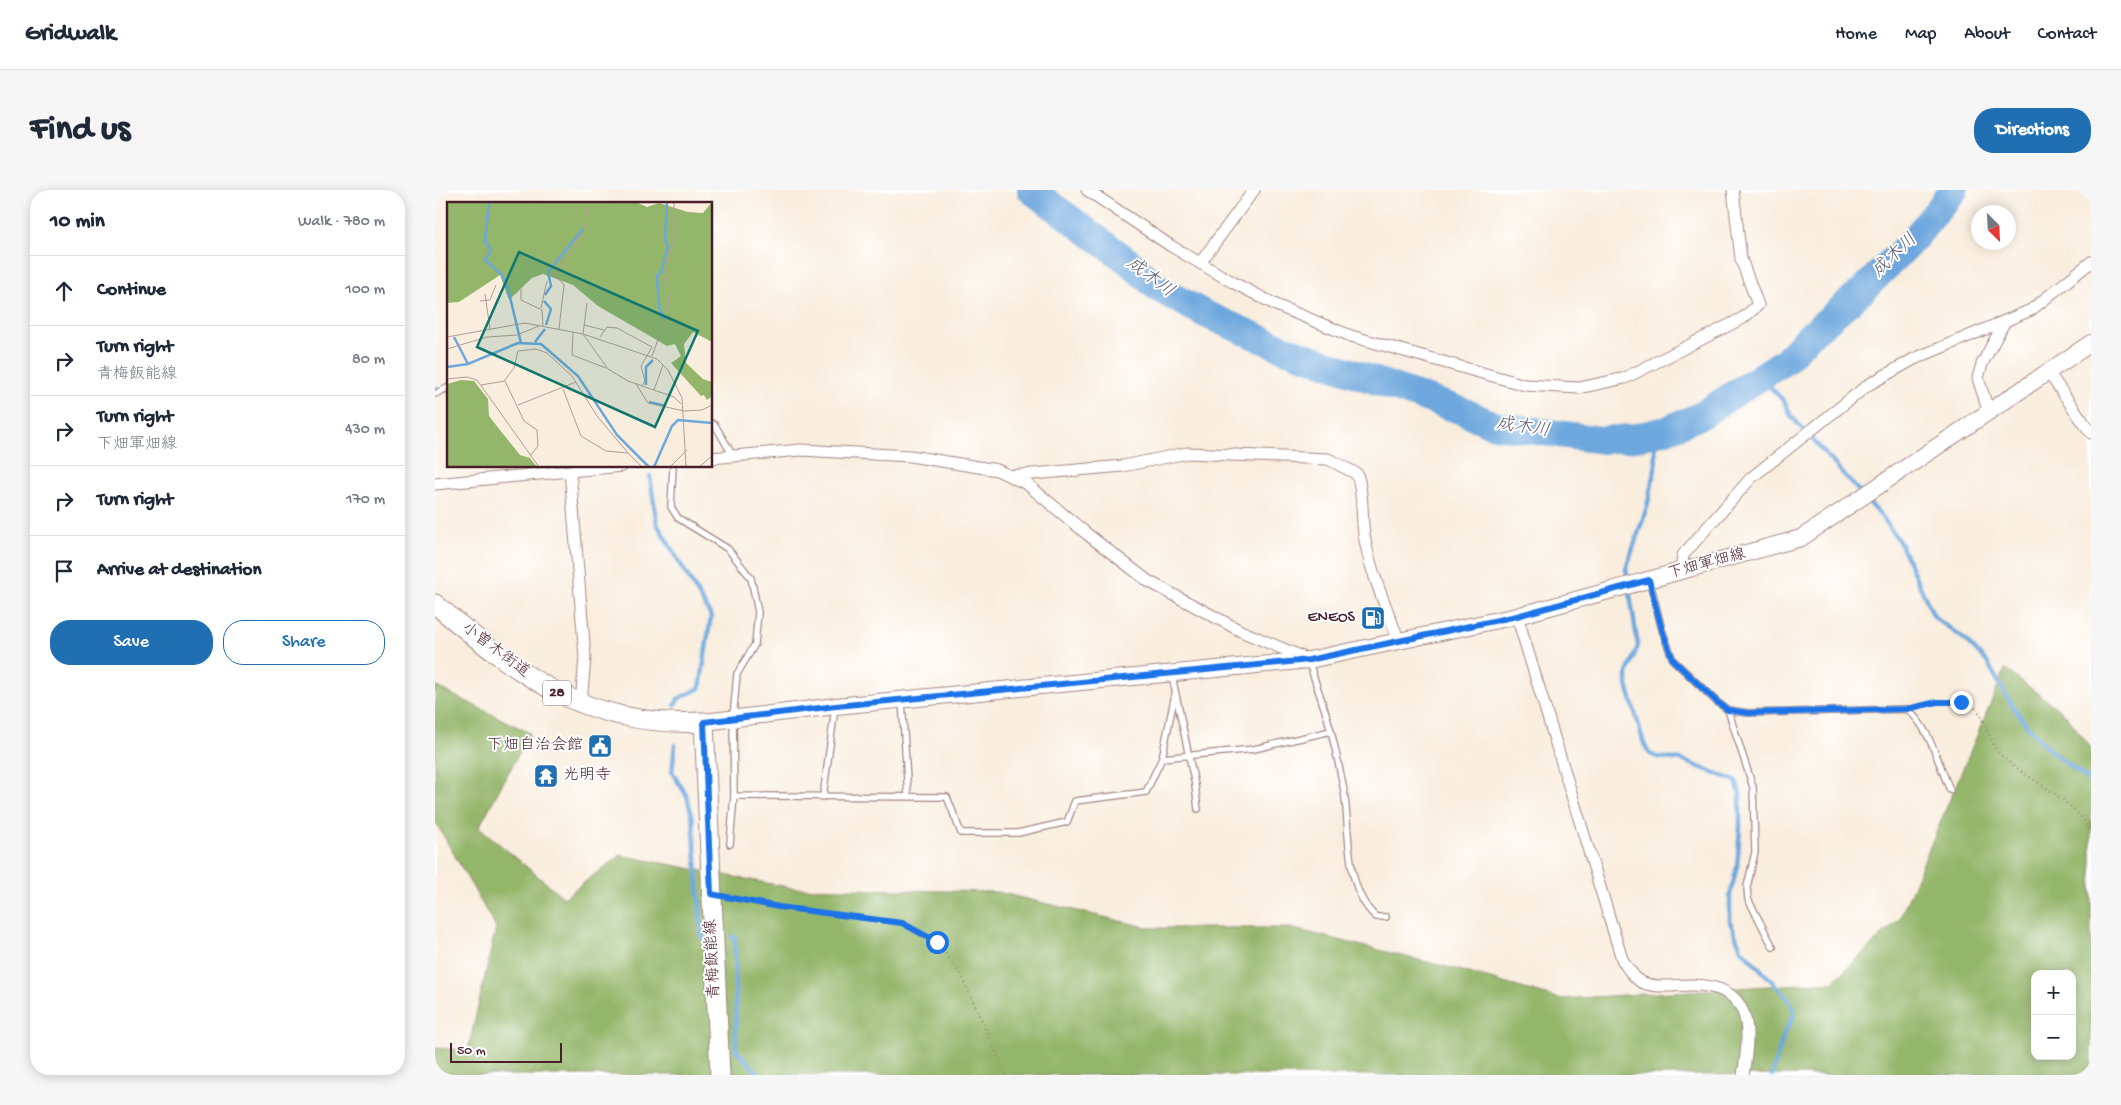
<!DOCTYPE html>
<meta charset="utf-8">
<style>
:root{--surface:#fff;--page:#f6f6f7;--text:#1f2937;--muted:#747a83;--line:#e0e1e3;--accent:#1f6fb2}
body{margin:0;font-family:"Gochi Hand","Klee One",sans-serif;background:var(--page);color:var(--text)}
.controls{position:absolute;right:15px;bottom:15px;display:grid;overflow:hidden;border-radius:10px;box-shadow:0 2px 12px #0003}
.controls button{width:45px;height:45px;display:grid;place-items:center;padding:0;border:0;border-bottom:1px solid var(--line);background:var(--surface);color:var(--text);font:25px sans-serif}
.compass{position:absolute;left:1536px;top:15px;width:45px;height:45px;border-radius:50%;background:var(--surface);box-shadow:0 2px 12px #0003;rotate:156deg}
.scale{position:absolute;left:15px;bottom:12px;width:112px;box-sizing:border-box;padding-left:5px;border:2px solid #4a1f2b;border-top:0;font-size:14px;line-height:18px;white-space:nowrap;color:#4a1f2b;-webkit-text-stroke:4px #fff;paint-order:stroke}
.stop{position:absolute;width:15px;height:15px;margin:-11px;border:4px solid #1a73e8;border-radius:50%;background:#fff}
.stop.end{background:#1a73e8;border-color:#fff;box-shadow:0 1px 5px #0008}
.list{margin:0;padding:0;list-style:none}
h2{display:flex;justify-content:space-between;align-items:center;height:65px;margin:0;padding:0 20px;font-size:21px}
h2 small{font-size:16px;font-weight:400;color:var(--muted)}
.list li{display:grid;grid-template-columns:32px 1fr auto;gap:15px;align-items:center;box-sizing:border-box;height:70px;padding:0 20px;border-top:1px solid var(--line)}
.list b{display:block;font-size:19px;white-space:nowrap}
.list p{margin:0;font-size:16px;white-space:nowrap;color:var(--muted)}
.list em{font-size:16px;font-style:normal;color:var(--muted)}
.actions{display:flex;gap:10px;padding:15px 20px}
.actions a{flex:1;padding:11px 0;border:1px solid var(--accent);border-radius:20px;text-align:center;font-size:18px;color:var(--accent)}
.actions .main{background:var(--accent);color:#fff}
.icon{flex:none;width:28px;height:28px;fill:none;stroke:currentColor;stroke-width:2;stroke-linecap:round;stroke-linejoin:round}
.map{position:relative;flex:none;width:1656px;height:885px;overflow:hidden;border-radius:20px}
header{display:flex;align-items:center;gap:30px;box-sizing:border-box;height:70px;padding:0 25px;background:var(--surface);border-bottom:1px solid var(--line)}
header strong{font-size:24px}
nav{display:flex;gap:28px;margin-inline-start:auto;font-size:18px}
.intro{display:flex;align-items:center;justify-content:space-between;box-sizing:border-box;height:120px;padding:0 30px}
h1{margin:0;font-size:35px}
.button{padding:12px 22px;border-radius:20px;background:var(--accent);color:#fff;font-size:18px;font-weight:700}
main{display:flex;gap:30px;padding:0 30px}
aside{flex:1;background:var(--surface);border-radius:20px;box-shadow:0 2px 12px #0003}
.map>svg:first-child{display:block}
</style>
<header>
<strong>Gridwalk</strong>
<nav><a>Home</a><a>Map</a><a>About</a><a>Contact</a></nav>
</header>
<div class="intro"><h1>Find us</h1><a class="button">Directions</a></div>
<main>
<aside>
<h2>10 min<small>Walk · 780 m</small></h2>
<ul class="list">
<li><svg class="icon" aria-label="ahead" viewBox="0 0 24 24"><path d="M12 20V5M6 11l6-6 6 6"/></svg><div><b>Continue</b></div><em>100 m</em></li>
<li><svg class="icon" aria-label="right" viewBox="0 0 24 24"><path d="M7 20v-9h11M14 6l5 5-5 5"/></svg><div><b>Turn right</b><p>青梅飯能線</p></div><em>80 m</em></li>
<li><svg class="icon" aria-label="right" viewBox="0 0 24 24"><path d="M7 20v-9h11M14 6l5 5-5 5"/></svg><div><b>Turn right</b><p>下畑軍畑線</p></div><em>430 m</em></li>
<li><svg class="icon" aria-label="right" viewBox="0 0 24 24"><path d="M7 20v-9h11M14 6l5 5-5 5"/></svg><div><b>Turn right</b></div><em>170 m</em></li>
<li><svg class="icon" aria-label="arrive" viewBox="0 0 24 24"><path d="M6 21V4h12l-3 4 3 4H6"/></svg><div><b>Arrive at destination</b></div></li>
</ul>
<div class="actions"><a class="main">Save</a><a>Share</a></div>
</aside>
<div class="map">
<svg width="1656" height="885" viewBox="0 0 1656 885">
<rect width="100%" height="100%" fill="#fff"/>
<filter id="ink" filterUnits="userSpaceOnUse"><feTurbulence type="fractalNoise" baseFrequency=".02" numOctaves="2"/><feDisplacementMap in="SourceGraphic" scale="10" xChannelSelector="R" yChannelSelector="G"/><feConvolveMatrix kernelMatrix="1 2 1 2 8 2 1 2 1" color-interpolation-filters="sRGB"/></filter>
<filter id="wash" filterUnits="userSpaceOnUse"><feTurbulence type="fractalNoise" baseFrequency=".0096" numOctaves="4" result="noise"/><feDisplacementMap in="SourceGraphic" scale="20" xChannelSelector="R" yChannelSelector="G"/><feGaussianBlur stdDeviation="1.12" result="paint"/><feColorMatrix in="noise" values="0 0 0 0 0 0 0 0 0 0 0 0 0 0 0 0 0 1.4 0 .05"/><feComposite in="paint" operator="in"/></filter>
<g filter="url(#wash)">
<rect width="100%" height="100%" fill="#f9eddd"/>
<path fill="#94b66a" stroke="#6f6a4a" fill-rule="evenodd" d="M1570 479 1630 524 1656 558V885H0V858L33 860 61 738 0 631V496L95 543 44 637 129 708 185 665 358 698 562 702 715 738H855L1020 779 1125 809 1398 792 1465 728ZM1600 784H1637V866H1600Z"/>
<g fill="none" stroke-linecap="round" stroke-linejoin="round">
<g stroke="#6da7dd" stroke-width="4.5">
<path d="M1325 187 1349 211 1356 226 1449 329 1465 353 1499 427 1528 448 1552 472 1576 514 1594 538 1616 561 1656 592"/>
<path d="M0 198 14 201"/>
<path d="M1219 243 1221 274 1212 317 1191 379 1203 456 1192 483V495L1209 554 1215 564 1222 567 1246 570 1301 591 1305 604V636L1302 677 1295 705V732L1306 759 1353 808 1359 820V826L1350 841 1337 885"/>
<path d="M215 286 222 334 276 426 265 498 243 509 240 515"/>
<path d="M240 555 237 582 252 606 258 630 267 748H270"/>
<path d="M297 747H300L301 860 325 885"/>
</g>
<path stroke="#6da7dd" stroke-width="28" d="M596 0 694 72 724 99 770 124 847 158 1030 222 1058 235 1167 250 1197 248 1231 240 1265 226 1350 171 1374 146 1427 101 1479 49 1519 0"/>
</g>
</g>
<g filter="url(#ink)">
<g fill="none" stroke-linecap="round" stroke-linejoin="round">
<defs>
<g id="lane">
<path d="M0 204 14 197"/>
<path d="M276 233 280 235 298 266"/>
<path d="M238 276 236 317 243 328 293 359 316 388 323 422 320 454 302 484 298 528 299 606 512 607 526 643H583L632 632 640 611 711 602 727 568 740 504"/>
<path d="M1215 392 1227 440 1238 470 1282 512 1293 520 1313 523 1472 519C1495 538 1503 573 1515 600"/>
<path d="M874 472C881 495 890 518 896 541 901 563 907 586 910 608 915 647 910 699 941 727H951"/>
<path d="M737 486 760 595 763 619"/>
<path d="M467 511 473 606"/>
<path d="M1293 520 1318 597 1320 662 1312 697 1313 709 1338 757"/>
<path d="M727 568 819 559 896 541"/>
<path d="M388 607 400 518"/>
<path d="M295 654 299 606"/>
</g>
<g id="street">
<path d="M652 0 736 56 799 93 843 116 916 146 1090 195 1144 198 1190 188 1308 128 1323 115 1306 69 1298 0"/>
<path d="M765 73 819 0"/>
<path d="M1613 182 1656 243"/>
<path d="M1554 223 1543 188 1547 174 1570 131"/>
<path d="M276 268 366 260 475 266 562 280 592 294 652 344 713 391 806 441 872 469"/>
<path d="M135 281 150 467 146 514"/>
<path d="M575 286 688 276 752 263 893 269 922 284C929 305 926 324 929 345 935 381 951 417 964 451"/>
<path d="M0 294 187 276"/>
<path d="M1246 382 1248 365 1316 288 1433 195 1479 169 1596 120 1656 72"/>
<path d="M1082 426 1187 769C1192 778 1197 786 1206 792 1222 799 1240 795 1256 795 1318 795 1316 838 1308 885"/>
</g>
<path id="secondary" d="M269 532 401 516 874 470 1082 426 1366 348 1656 153"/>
<path id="primary" d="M0 414C85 486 151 538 269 532L285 885"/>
</defs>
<use href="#lane" stroke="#a28684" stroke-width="8"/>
<use href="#street" stroke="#a28684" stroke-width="13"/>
<use href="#secondary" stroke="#a28684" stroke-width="18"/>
<use href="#primary" stroke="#a28684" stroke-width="21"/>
<g stroke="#a28684" stroke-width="2.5" stroke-dasharray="1 4" stroke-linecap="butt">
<path d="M1482 516C1498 513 1520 507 1535 515 1552 523 1552 550 1564 563 1592 592 1637 604 1656 643"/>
<path d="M293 708 344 717 467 733 502 752 526 784 571 885"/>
</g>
<use href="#lane" stroke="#fff" stroke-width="5.5"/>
<use href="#street" stroke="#fff" stroke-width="11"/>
<use href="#secondary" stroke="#fff" stroke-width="16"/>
<use href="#primary" stroke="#fff" stroke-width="19"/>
</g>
</g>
<g fill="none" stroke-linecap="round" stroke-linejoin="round" filter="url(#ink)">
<path stroke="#1a73e8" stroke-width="6" d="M502 752 467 733 344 717 276 704 269 532 401 516 874 470 1082 426 1214 390 1227 440 1238 470 1282 512 1293 520 1313 523 1472 519 1502 512H1526"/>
</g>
<defs>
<symbol id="fuel-square" viewBox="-11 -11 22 22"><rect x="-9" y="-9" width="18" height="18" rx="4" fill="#1f6fb2" stroke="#fff"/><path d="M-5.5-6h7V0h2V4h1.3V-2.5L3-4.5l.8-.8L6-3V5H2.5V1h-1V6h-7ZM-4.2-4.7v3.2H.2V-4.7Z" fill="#fff"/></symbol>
<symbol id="civic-square" viewBox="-11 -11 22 22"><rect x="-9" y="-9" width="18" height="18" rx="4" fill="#1f6fb2" stroke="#fff"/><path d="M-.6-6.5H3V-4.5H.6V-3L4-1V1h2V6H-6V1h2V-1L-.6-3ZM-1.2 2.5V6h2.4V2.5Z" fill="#fff"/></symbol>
<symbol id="temple-square" viewBox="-11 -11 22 22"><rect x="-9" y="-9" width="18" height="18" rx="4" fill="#1f6fb2" stroke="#fff"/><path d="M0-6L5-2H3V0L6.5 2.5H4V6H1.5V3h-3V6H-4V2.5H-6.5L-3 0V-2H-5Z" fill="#fff"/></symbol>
</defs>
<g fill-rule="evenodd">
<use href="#fuel-square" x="924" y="414" width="28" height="28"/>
<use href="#civic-square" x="151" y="542" width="28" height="28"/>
<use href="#temple-square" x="97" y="572" width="28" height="28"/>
</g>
<g text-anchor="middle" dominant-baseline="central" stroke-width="4" stroke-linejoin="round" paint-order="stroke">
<rect fill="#fff" stroke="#80626b" stroke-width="1" x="108" y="490.5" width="28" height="25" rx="4"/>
<g font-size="15" font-weight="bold" fill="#4a1f2b">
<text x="122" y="503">28</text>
</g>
<g font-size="16" fill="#4a1f2b" stroke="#fff">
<text transform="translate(1272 375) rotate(-15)">下畑軍畑線</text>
<text transform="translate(60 461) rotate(37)">小曽木街道</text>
<text transform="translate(279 769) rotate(-93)">青梅飯能線</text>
</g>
<g font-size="16" fill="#4a1f2b" stroke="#fff" text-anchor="end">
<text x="920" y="428">ENEOS</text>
<text x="148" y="556">下畑自治会館</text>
<text x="128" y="586" text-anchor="start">光明寺</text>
</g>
<g font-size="18" font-style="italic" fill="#585572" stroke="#fff">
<text transform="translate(1460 66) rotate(-44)">成木川</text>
<text transform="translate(715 88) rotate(37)">成木川</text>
<text transform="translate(1088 238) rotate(9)">成木川</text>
</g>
</g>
<g transform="translate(12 12)">
<rect width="265" height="265" fill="#f9eddd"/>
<path d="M0 0H189L200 5 212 1 241 10 256 11 265 0V140L246 130 237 142 239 161 256 177 265 180V194L260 198 257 193 254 194 224 161 234 154 228 142 220 144 151 104 126 83 96 72 85 76 62 98 53 73 12 100 0 101ZM14 178 27 179 41 197 42 214 49 223 73 253 83 256 90 265H0V182Z" fill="#94b66a"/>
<path fill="none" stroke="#6da7dd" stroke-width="2.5" d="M42 0 38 39 44 48 38 58 55 73 61 87 74 141M98 93 104 84 101 70 136 27M97 99 104 107 99 123M217 117 212 104 210 73 214 71 221 44 218 38 220 0M7 135 21 162M88 140 98 127M0 165 21 162 71 141 94 142 131 174 170 233 202 265M199 183V165L206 158M202 200 219 204M207 265 225 224 231 218 265 221"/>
<path fill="none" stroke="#b39b96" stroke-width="1" d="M74 87V98L95 108 96 124M38 92 43 127M33 99 43 98 49 83M140 101 136 132 161 167 181 179 227 195 234 202M94 106 100 79M137 123 157 128M112 127 117 83 107 72 136 33 141 0M126 130 125 153 159 166M0 135 78 121 136 132 210 157 221 168 235 196 239 265M153 135 160 125 170 126 205 145 194 164 198 179 195 184M0 147 40 135 70 133 92 124M205 154 222 107 219 70 227 34V0M0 177 20 175 30 178 92 265M57 179 67 166 71 149 89 147 100 151 125 174 150 214 181 251 159 249 134 234 116 187M189 182 201 201 237 209 255 208 265 203M34 183 58 179 77 219 90 228 91 244 83 254M207 188 216 163M71 203 129 180M181 251 195 265M223 265 240 248M252 265 265 254"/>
<path fill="#0f766e" fill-opacity="0.15" stroke="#0f766e" stroke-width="2.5" d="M72 50 251 129 208 225 30 145Z"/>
<rect width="265" height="265" fill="none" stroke="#4a1f2b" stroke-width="2.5"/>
</g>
</svg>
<div class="controls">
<button>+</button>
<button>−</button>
</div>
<svg class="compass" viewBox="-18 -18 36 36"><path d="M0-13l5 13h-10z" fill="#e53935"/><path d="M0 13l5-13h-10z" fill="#747a83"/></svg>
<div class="scale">50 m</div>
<div class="stop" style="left:502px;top:752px"></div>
<div class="stop end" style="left:1526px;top:512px"></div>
</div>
</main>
